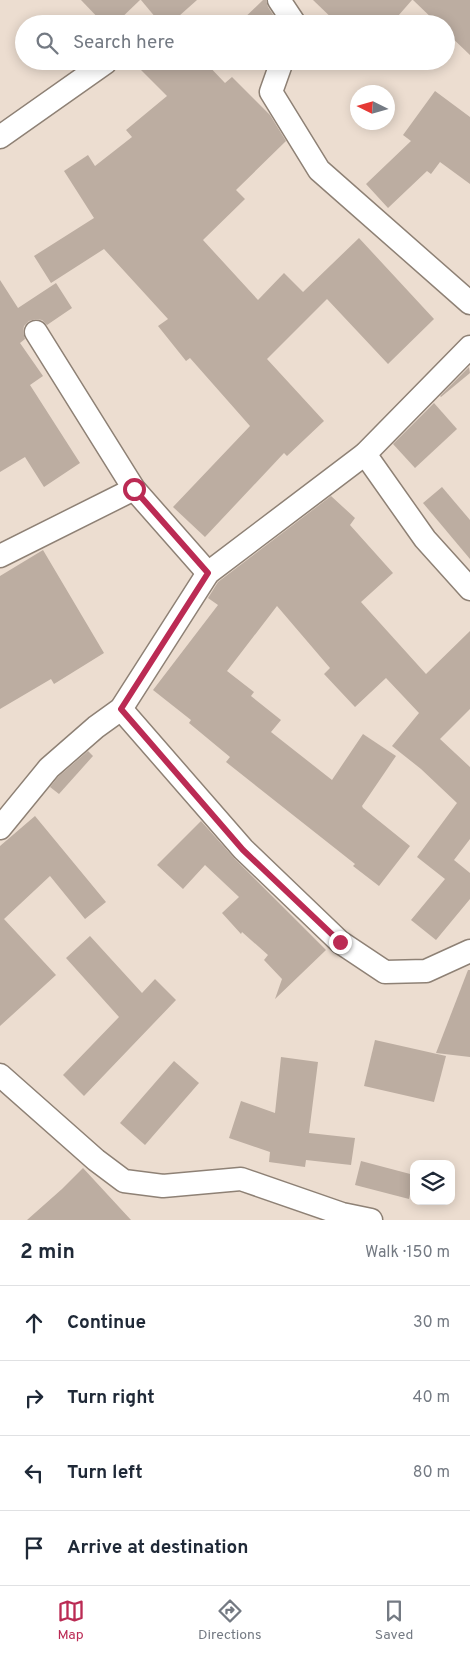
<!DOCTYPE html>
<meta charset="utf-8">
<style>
:root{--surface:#fff;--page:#f6f6f7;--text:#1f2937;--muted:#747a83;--line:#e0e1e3;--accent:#bb2b54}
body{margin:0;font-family:Overpass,sans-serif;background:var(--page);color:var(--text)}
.controls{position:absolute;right:15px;bottom:15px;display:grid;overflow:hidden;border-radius:10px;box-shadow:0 2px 12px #0003}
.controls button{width:45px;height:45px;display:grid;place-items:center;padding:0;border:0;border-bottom:1px solid var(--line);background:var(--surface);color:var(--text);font:25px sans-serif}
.compass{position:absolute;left:350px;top:85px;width:45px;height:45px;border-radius:50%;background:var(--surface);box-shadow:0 2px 12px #0003;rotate:275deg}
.stop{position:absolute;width:15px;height:15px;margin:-11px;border:4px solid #bb2b54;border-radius:50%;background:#fff}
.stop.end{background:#bb2b54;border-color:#fff;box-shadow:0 1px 5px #0008}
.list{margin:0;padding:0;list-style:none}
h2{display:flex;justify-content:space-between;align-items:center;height:65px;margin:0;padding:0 20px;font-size:21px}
h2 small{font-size:16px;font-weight:400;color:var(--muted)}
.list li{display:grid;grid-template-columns:32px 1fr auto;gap:15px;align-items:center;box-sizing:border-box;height:75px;padding:0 20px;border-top:1px solid var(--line)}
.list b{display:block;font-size:19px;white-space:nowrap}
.list em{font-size:16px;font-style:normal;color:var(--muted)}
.icon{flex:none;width:28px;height:28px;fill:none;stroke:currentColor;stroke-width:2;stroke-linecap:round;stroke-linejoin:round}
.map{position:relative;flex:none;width:470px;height:1220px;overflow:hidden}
.search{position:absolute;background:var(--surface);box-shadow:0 2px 12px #0003;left:15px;right:15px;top:15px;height:55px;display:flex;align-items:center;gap:12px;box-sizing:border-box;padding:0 18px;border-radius:28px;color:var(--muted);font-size:19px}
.sheet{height:365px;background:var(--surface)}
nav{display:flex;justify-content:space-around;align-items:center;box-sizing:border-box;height:70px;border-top:1px solid var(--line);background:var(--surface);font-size:14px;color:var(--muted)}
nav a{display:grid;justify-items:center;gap:2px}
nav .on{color:var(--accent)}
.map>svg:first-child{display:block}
</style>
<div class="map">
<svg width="470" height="1220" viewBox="0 0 470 1220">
<rect width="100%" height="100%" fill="#ecddd0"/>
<g fill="#bcada1">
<path d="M81 0H140L115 24H104Z"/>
<path d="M141 0H197L170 24H161Z"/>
<path d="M263 0H266L268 7 276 19 271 24H238Z"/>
<path d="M313 0H412L391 24H338Z"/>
<path d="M413 0H470V55L446 32V24H438Z"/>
<path d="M136 61H204L225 83 232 77 270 115 286 141 236 190 245 199 203 240 258 300 284 273 303 292 359 238 434 319 388 364 327 299 267 359 324 421 287 456 284 453 205 537 173 507 250 426 190 358 186 361 158 326 168 319 104 249 51 283 34 256 94 218 64 171 88 155 95 166 132 137 126 130 167 96 134 63Z"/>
<path d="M435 91 470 117V184L440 162 431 174 427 171 388 208 366 184 411 141 403 135Z"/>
<path d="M0 280 18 308 56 283 72 308 47 325 42 320 36 319 29 321 24 326 23 332 25 339 20 343 43 376 30 385 80 463 44 487 25 457 0 472Z"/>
<path d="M469 367 470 373 441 397 440 396Z"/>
<path d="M434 403 457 429 415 468 393 444Z"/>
<path d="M442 487 470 520V559L423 503Z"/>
<path d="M331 496 355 518 350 525 393 573 361 602 426 674 470 631V709L440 739 470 767V839L454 860 470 873V899L436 940 411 920 445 879 417 857 457 803 421 769 392 746 419 713 386 678 355 707 324 674 330 668 277 606 227 671 254 692 251 696 281 720 271 732 332 780 363 734 396 756 362 806 363 808 410 846 379 886 353 866 355 864 226 762 230 757 189 723 191 720 153 690 218 605 208 598 218 582Z"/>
<path d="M43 550 104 653 54 684 51 679 0 709V576Z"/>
<path d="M88 751 93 756 59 794 50 787 58 777Z"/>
<path d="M35 816 106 902 85 919 50 876 4 919 56 975 0 1026V846Z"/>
<path d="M201 821 234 858 326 950 275 999 282 979 264 960 268 955 242 932 241 934 222 913 239 897 205 865 183 889 157 865Z"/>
<path d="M90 936 142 993 155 979 176 1000 84 1096 63 1075 119 1017 66 958Z"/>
<path d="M468 970H470V1057L436 1053Z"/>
<path d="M375 1040 446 1056 434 1102 364 1086Z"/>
<path d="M281 1057 318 1062 309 1133 355 1138 351 1165 306 1160 305 1167 269 1162 270 1152 229 1138 241 1101 275 1113Z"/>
<path d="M174 1061 199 1083 145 1145 120 1123Z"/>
<path d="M361 1161 414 1175 409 1199 355 1185Z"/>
<path d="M83 1168 131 1220H27L62 1189Z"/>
</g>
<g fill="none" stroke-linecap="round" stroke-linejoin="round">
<defs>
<g id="minor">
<path d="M279 0 295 24"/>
<path d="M282 61 271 92 319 170 470 303"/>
<path d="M0 137 105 63"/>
<path d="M36 332 134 489 208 573"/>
<path d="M365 454 425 539 470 589"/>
<path d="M0 556 134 489"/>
<path d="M121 709 243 849 340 942 385 972 426 971 470 951"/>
<path d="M0 828 49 768 96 727 121 709 208 573 365 454 470 347"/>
<path d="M0 1075 96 1160 124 1181 163 1186 241 1179 342 1214 371 1220"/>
</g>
</defs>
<use href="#minor" stroke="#8e8175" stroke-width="25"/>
<use href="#minor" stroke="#fff" stroke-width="22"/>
</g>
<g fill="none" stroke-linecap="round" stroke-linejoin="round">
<path stroke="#bb2b54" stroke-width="6" d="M134 489 208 573 121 709 243 850 340 942"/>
</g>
</svg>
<div class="controls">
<button><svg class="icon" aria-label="layers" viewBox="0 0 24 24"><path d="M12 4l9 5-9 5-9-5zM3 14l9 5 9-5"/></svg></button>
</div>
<svg class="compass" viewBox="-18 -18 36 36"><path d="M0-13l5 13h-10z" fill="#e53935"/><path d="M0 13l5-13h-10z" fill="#747a83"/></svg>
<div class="stop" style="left:134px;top:489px"></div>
<div class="stop end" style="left:340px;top:942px"></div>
<div class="search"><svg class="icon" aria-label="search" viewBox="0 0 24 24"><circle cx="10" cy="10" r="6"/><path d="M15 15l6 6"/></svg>Search here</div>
</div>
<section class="sheet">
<h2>2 min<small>Walk · 150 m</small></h2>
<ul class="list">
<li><svg class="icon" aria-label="ahead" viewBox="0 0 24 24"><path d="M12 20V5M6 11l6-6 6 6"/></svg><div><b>Continue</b></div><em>30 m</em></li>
<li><svg class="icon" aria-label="right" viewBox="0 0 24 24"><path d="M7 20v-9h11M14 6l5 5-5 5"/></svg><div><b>Turn right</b></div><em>40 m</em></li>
<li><svg class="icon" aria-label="left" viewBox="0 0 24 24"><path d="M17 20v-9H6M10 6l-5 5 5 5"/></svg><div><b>Turn left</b></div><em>80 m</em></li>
<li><svg class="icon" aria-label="arrive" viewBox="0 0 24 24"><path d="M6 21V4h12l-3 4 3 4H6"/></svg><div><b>Arrive at destination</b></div></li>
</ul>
</section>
<nav>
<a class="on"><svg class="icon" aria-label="map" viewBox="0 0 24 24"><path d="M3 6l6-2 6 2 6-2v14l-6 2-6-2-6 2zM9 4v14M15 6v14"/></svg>Map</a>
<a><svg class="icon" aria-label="directions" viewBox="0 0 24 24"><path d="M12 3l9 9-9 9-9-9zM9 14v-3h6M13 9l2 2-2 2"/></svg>Directions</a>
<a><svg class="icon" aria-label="saved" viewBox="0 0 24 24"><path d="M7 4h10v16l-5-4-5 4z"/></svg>Saved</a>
</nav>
